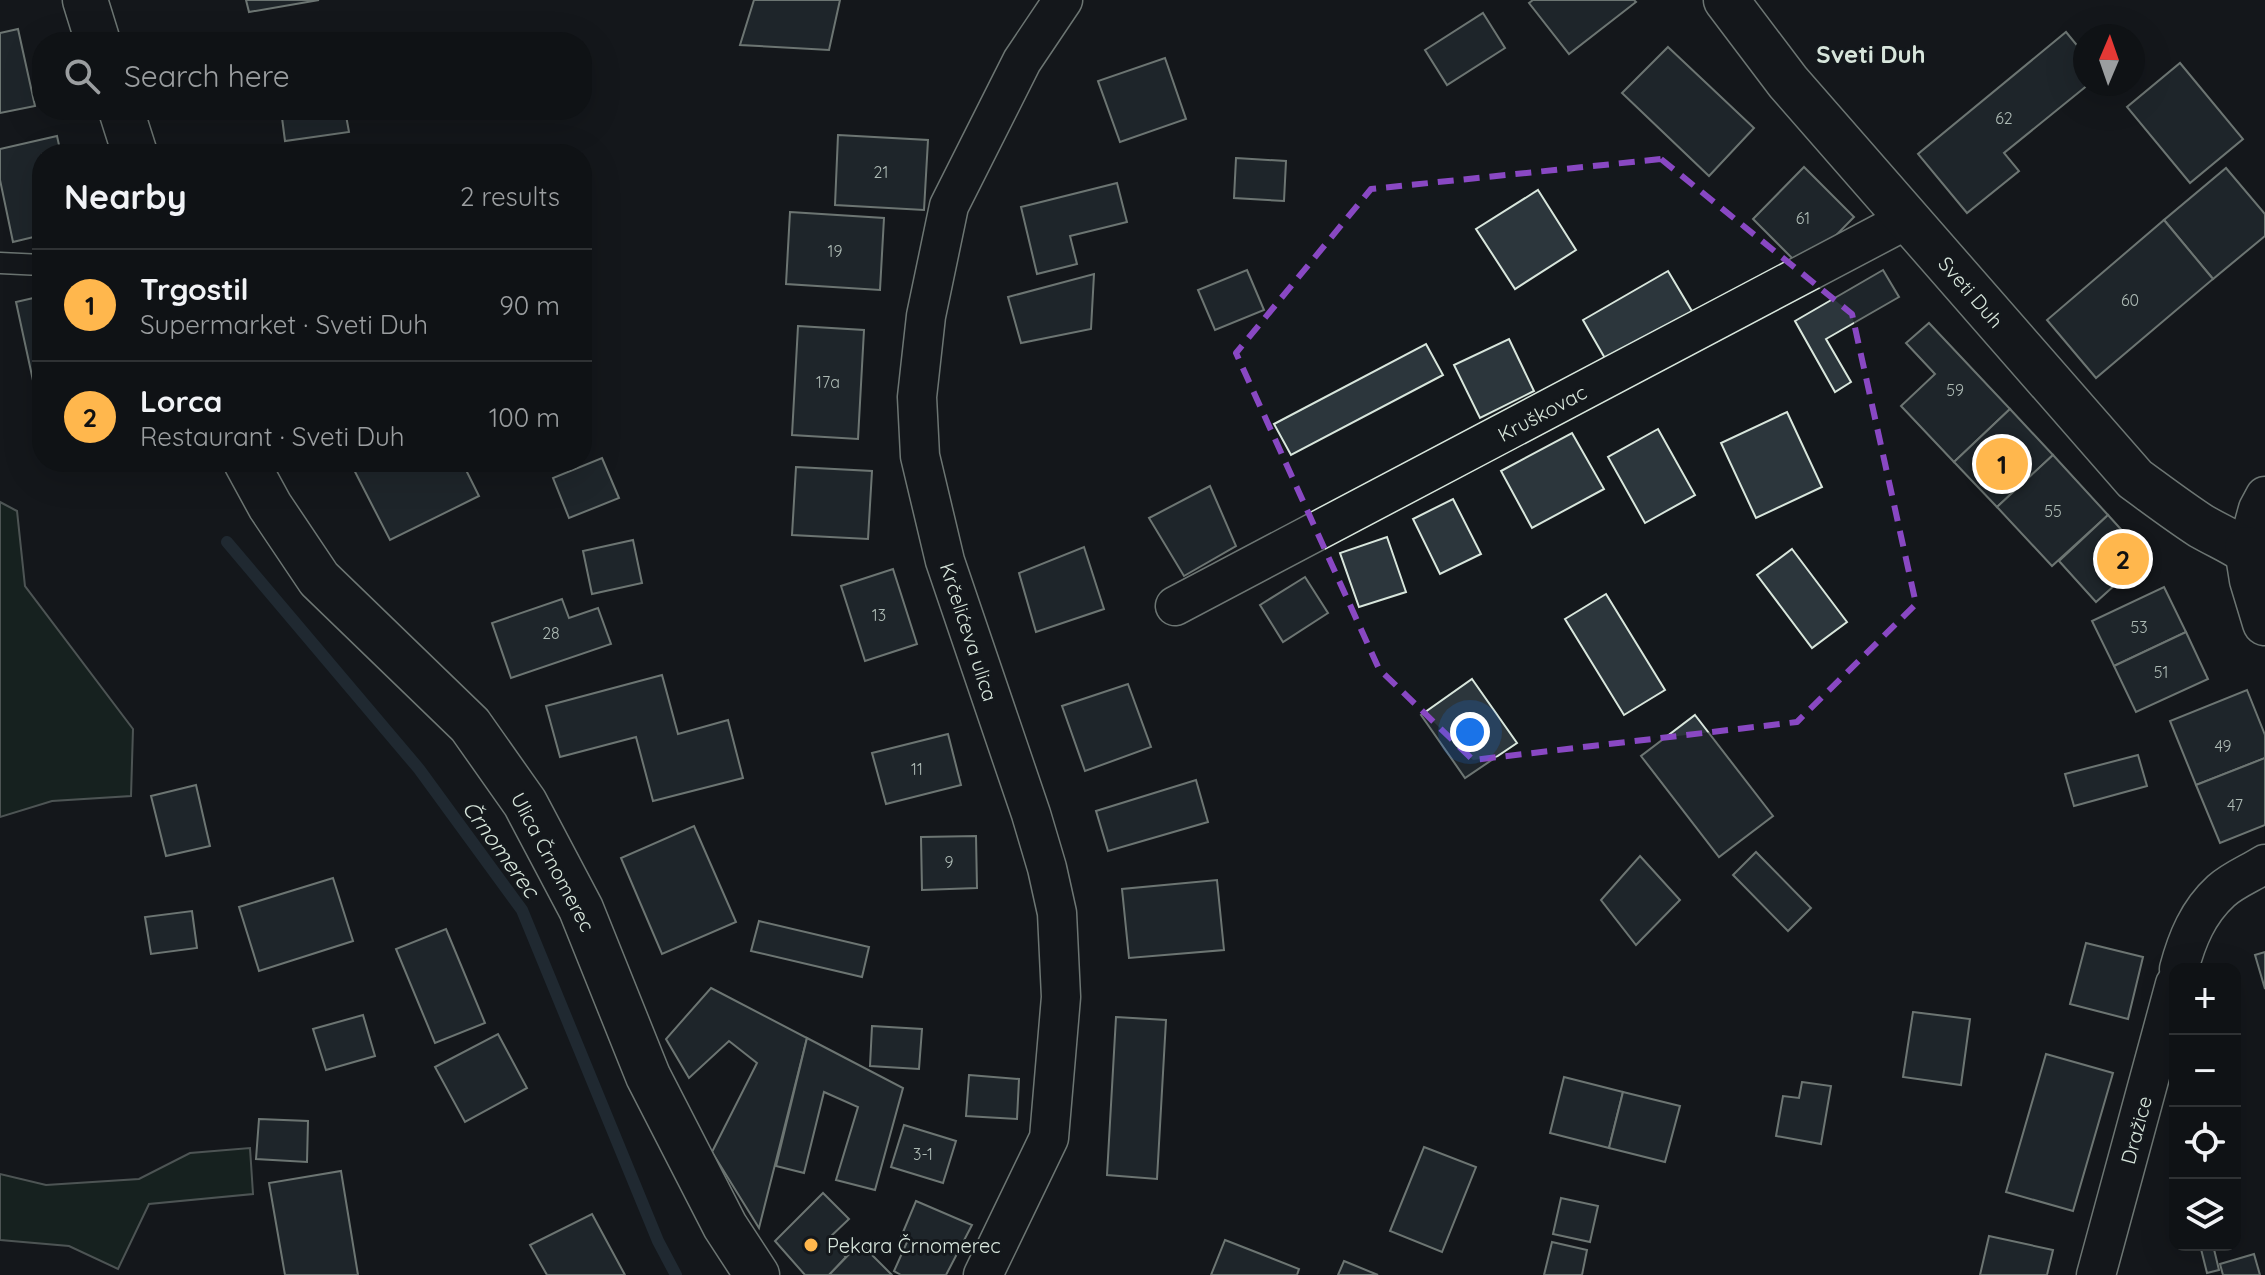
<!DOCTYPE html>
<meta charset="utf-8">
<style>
:root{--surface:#0f1215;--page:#181b1e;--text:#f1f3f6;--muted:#9b9ea0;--line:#2f3234;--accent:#ffb74d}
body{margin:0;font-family:Quicksand,sans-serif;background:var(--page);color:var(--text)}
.controls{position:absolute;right:24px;bottom:24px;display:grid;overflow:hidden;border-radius:16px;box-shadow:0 8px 32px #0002}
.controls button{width:72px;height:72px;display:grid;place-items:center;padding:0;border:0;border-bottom:2px solid var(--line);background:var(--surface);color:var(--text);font:40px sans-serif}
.compass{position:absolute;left:2073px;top:24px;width:72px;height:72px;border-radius:50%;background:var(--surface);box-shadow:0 8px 32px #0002;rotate:2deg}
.you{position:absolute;left:1470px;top:732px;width:28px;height:28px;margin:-20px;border:6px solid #fff;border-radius:50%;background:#1a73e8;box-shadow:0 0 0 12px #1a73e833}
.badge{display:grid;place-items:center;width:52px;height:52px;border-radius:50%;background:var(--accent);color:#111;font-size:26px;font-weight:700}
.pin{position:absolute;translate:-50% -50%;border:4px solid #fff;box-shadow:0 2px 8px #0006}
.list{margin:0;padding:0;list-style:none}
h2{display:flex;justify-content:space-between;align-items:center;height:104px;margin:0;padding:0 32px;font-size:34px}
h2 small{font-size:26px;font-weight:400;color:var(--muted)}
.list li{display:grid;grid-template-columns:52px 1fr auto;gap:24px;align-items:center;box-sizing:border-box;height:112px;padding:0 32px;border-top:2px solid var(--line)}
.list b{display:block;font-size:30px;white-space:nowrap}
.list p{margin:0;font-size:26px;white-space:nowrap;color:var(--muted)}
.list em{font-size:26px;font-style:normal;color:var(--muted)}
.icon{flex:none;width:44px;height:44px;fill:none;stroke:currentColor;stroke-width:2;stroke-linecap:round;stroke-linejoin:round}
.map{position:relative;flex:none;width:2265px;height:1275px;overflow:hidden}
.search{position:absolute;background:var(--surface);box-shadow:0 8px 32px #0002;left:32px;top:32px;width:560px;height:88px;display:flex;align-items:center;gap:20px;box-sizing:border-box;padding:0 28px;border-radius:32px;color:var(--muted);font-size:30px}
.panel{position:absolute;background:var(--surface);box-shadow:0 8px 32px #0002;left:32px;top:144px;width:560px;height:328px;border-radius:32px}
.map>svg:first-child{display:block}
</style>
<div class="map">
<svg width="2265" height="1275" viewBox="0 0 2265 1275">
<rect width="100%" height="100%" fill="#14181c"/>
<g fill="#1a2d24" stroke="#939e99" stroke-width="2">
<path d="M0 502 17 511 25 586 133 729 131 796 52 801 0 817Z"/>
<path d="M250 1148 253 1194 149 1204 118 1269 69 1246 0 1240V1174L46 1185 139 1179 190 1153Z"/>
</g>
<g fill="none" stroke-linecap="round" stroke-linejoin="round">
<path stroke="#2f3f4d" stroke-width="12" d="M227 542 419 769 522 910 658 1241 676 1275"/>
</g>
<g fill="#2c363c" stroke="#d8e6dc" stroke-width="2">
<path d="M246 0H319L249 12Z"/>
<path d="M754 0H840L829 50 740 45Z"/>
<path d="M1533 0H1634L1636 2 1569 54 1529 3Z"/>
<path d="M1483 13 1505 48 1447 85 1425 50Z"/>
<path d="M18 29 35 106 0 113V33Z"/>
<path d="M2066 32 2085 55V84H2089L2004 153 2019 171 1967 213 1918 154Z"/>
<path d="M1668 47 1754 128 1709 176 1622 93Z"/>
<path d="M1165 58 1186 119 1120 142 1098 81Z"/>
<path d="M2180 63 2243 139 2190 183 2127 107Z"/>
<path d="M281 110H345L349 132 285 141Z"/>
<path d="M838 135 928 140 924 210 835 205Z"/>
<path d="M57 136 61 154H42V235L13 242 0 180V149Z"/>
<path d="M1236 158 1286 161 1284 201 1234 198Z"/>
<path d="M1804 167 1854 217 1803 269 1753 219Z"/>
<path d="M2226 168 2265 214V236L2213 279 2164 220Z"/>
<path d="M1117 183 1127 222 1070 236 1077 264 1037 274 1021 207Z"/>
<path d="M1538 190 1576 250 1515 289 1476 229Z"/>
<path d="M790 212 884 218 880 290 786 284Z"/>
<path d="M2164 220 2213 279 2096 378 2047 320Z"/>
<path d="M1247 270 1264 310 1215 330 1198 290Z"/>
<path d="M1883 270 1899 297 1826 339 1851 382 1835 392 1795 321Z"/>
<path d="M1668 271 1696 318 1610 367 1583 320Z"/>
<path d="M1094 274 1091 329 1021 343 1008 297Z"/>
<path d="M42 296V422L16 302Z"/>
<path d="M1929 323 2010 409 1954 462 1901 406 1935 374 1906 343Z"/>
<path d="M798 326 864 330 858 439 792 435Z"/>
<path d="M1509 339 1534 391 1480 418 1454 365Z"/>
<path d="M1426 344 1443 375 1291 455 1274 424Z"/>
<path d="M2010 409 2053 455 1997 507 1954 462Z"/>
<path d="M1787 412 1822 487 1756 518 1721 443Z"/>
<path d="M1658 429 1695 495 1645 523 1608 457Z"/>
<path d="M1572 433 1604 489 1532 528 1501 471Z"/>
<path d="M2053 455 2108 515 2052 566 1997 507Z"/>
<path d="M602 458 619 498 569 518 553 478Z"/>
<path d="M350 462H462L479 496 390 540Z"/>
<path d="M796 467 872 471 868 539 792 535Z"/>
<path d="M1210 486 1236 546 1184 576 1149 518Z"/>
<path d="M1453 499 1481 554 1440 574 1413 519Z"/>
<path d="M2108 515 2146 557 2096 602 2059 561Z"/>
<path d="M1387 537 1406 592 1359 607 1340 553Z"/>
<path d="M633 540 642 583 592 594 583 551Z"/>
<path d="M1084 547 1104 609 1036 632 1019 573Z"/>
<path d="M1792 549 1847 622 1812 648 1757 575Z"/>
<path d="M893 569 917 644 865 661 841 586Z"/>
<path d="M1305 577 1328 613 1283 642 1260 605Z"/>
<path d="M2164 587 2186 632 2114 666 2092 621Z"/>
<path d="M1606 594 1665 690 1624 715 1565 619Z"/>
<path d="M562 599 569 618 598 608 611 644 511 678 492 623Z"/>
<path d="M2186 632 2208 679 2136 712 2114 666Z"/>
<path d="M662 675 678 734 728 720 743 778 653 801 636 737 560 757 546 706Z"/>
<path d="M1472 679 1517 743 1465 778 1421 715Z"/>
<path d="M1128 684 1151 747 1085 771 1062 706Z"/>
<path d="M2247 690 2265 735V758L2196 785 2170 721Z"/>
<path d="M1695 715 1773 816 1719 857 1641 756Z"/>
<path d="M948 734 961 785 886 804 872 753Z"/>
<path d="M2138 755 2147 786 2074 806 2065 774Z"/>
<path d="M2265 758V825L2220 843 2196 785Z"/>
<path d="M1196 780 1208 822 1108 851 1096 811Z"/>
<path d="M196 785 210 846 166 856 151 796Z"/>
<path d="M694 826 736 922 662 954 621 858Z"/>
<path d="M976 836 977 888 922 890 921 837Z"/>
<path d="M1756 852 1811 908 1788 931 1733 875Z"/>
<path d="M1640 856 1680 900 1636 945 1601 900Z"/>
<path d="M333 878 353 941 259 971 239 907Z"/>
<path d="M1217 880 1224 950 1129 958 1122 889Z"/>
<path d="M192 911 197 948 151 954 145 917Z"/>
<path d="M759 921 869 947 862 977 751 951Z"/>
<path d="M446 929 485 1023 435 1043 396 949Z"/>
<path d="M2086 943 2143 957 2128 1019 2070 1004Z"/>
<path d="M2265 952V989L2255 955Z"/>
<path d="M711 988 807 1038 759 1228 712 1152 757 1063 729 1041 689 1078 666 1039Z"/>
<path d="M1913 1012 1970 1019 1961 1085 1903 1077Z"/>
<path d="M363 1015 375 1056 326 1070 313 1029Z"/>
<path d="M1116 1017 1166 1020 1157 1179 1107 1175Z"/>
<path d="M872 1026 922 1029 919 1069 870 1066Z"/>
<path d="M498 1034 527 1088 465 1122 435 1067Z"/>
<path d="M807 1038 903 1088 875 1190 836 1180 858 1107 824 1092 804 1173 776 1166Z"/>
<path d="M2046 1054 2113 1073 2073 1211 2006 1192Z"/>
<path d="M969 1075 1019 1079 1017 1119 966 1116Z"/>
<path d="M1564 1077 1623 1092 1609 1148 1550 1133Z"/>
<path d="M1802 1082 1831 1086 1821 1144 1776 1136 1783 1096 1799 1098Z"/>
<path d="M1623 1092 1680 1106 1665 1162 1609 1148Z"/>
<path d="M259 1119 308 1121 307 1162 256 1159Z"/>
<path d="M904 1125 956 1141 943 1183 891 1167Z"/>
<path d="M1424 1147 1476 1167 1442 1252 1390 1231Z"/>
<path d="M341 1171 358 1275H285L269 1183Z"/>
<path d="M823 1193 849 1219 828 1239 846 1257 829 1275H805L775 1241Z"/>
<path d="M1561 1198 1598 1206 1590 1242 1553 1234Z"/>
<path d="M916 1201 972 1225 946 1275H901L894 1271 908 1240 901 1237Z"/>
<path d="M592 1214 625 1275H547L530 1245Z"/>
<path d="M1989 1236 2053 1250 2047 1275H1980Z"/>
<path d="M1225 1240 1299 1269 1297 1275H1211Z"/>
<path d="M1552 1242 1587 1250 1582 1275H1544Z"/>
<path d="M860 1243 892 1275H829Z"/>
<path d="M2200 1245H2213L2219 1270 2207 1273Z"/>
<path d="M2254 1254 2260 1275H2223L2220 1264Z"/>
<path d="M1344 1261 1378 1275H1338Z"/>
</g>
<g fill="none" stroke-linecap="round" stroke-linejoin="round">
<defs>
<path id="lane" d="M0 263 42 265"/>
<g id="street">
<path d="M2247 549 2258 509 2265 496"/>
<path d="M1175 606 1908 219"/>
<path d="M2179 969C2187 939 2198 912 2221 891 2233 880 2251 873 2265 864"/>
<path d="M983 1275 1049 1138 1061 997 1057 913 1047 868 1031 814 945 561 920 456 917 397 926 316 949 206 1022 61 1063 0"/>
<path d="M2096 1275 2175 984"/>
</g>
<g id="secondary">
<path d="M85 0 98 42"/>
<path d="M1726 0 1788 82 2135 479C2157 495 2178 511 2201 526 2224 539 2244 547 2265 564"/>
<path d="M121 110 135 154"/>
<path d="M246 462 270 506 319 579 470 725 525 803 581 909 648 1076 725 1226 757 1275"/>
<path d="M2247 549 2252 580 2265 623"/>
</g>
</defs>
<use href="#lane" stroke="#d8e6dc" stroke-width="23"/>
<use href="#street" stroke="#d8e6dc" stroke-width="41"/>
<use href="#secondary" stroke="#d8e6dc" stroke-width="47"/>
<use href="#lane" stroke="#14181c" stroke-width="20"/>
<use href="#street" stroke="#14181c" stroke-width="38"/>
<use href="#secondary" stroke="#14181c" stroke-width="44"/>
</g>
<path d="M0 0H2265V1275H0ZM1661 159 1852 314 1916 604 1797 722 1473 760 1379 669 1236 353 1371 189Z" fill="#14181c" fill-opacity=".55" fill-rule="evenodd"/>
<path fill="none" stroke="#8948c3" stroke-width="6" stroke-dasharray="16 10" stroke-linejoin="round" d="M1661 159 1852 314 1916 604 1797 722 1473 760 1379 669 1236 353 1371 189Z"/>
<circle fill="#ffb74d" stroke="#14181c" stroke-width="3" cx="811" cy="1245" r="8"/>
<g text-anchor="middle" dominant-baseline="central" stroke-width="6" stroke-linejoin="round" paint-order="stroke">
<g font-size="16" fill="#adbab4">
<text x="2004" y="118">62</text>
<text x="881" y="172">21</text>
<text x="1803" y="218">61</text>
<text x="835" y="251">19</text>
<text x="2130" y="300">60</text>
<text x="828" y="382">17a</text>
<text x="1955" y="390">59</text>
<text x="2053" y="511">55</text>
<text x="879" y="615">13</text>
<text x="2139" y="627">53</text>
<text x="551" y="633">28</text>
<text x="2161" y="672">51</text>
<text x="2223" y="746">49</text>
<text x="917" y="769">11</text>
<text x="2235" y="805">47</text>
<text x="949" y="862">9</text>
<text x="923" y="1154">3-1</text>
</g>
<g font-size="20" fill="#d8e6dc" stroke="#14181c">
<text transform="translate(1971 292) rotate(49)">Sveti Duh</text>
<text transform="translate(1542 413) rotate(-28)">Kruškovac</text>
<text transform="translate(969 632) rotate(72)">Krčelićeva ulica</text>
<text transform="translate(553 862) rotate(62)">Ulica Črnomerec</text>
<text transform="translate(2136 1130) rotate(-75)">Dražice</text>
</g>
<g font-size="20" fill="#d8e6dc" stroke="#14181c" text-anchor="start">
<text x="827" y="1245">Pekara Črnomerec</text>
</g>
<g font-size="22" font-style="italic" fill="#d8e6dc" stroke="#14181c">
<text transform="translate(501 849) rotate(54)">Črnomerec</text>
</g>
<g font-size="24" font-weight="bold" fill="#d8e6dc" stroke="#14181c">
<text x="1871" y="54">Sveti Duh</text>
</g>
</g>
</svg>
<div class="controls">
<button>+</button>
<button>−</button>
<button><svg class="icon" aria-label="locate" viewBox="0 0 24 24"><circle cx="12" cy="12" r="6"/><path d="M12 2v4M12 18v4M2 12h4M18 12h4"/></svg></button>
<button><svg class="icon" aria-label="layers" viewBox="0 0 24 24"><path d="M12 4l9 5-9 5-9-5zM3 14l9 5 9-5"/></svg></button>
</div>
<svg class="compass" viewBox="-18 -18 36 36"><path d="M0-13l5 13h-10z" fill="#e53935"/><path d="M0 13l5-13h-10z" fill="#9b9ea0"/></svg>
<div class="you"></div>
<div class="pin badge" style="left:2002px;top:464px">1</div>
<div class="pin badge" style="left:2123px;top:559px">2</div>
<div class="search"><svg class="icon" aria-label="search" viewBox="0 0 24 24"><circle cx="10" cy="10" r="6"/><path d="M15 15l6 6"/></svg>Search here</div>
<section class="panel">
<h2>Nearby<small>2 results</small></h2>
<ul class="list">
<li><span class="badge">1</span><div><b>Trgostil</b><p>Supermarket · Sveti Duh</p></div><em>90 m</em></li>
<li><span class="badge">2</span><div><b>Lorca</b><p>Restaurant · Sveti Duh</p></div><em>100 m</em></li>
</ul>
</section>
</div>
